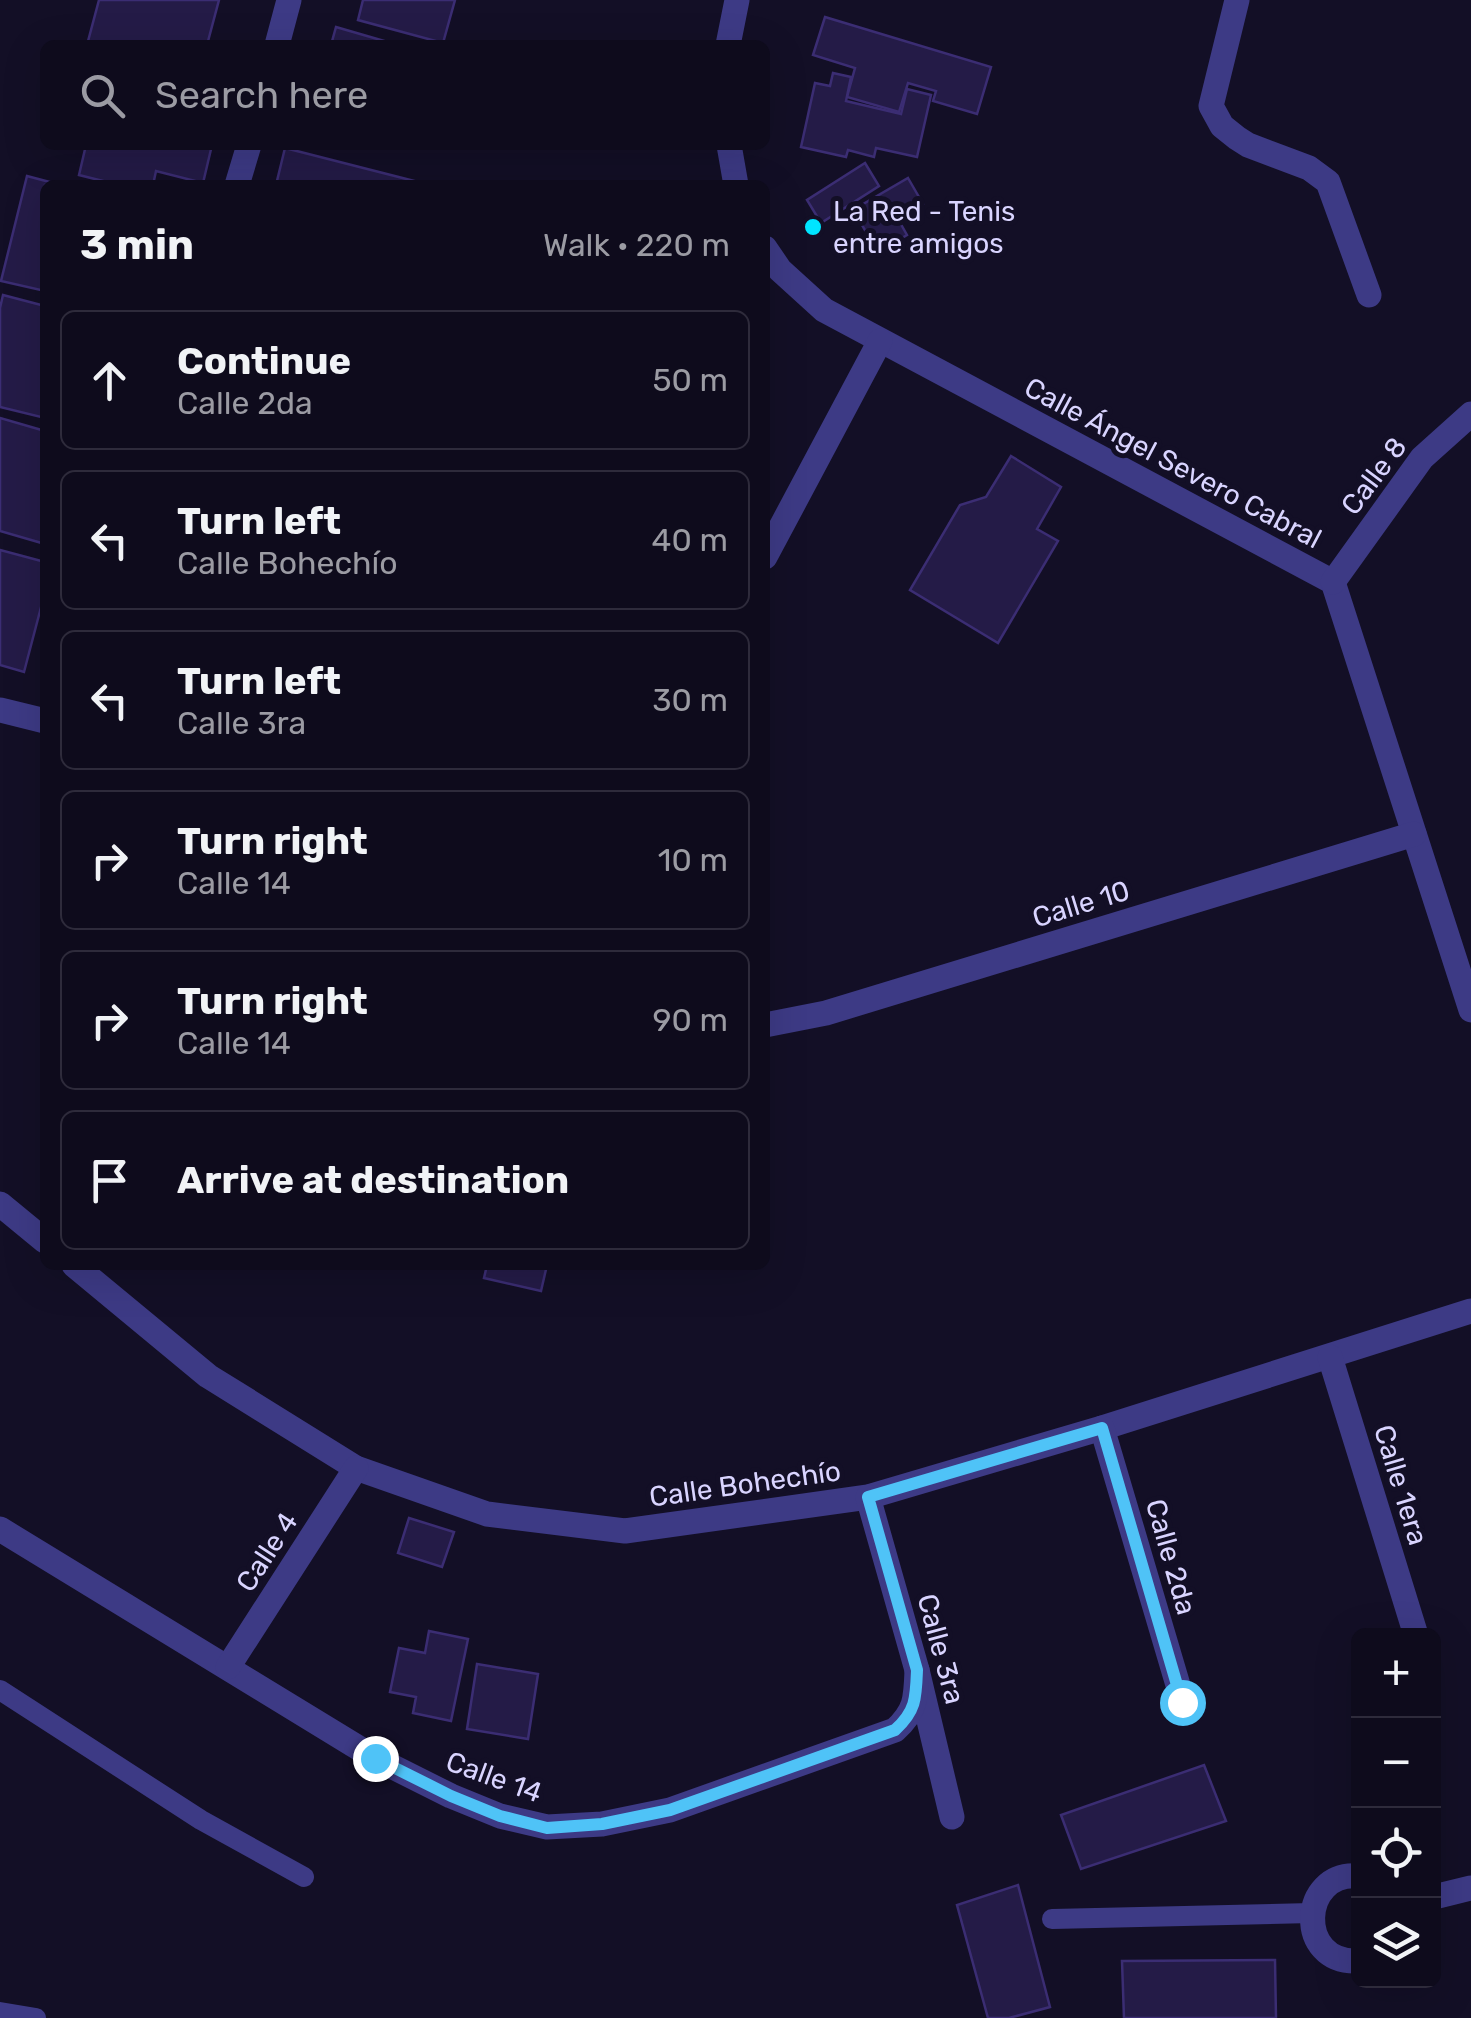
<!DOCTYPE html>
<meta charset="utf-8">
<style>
:root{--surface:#0e0b1c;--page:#1c1929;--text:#f1f3f6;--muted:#9b9ba3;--line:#2e2b3b}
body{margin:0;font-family:Rubik,sans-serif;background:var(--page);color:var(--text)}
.controls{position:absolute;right:30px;bottom:30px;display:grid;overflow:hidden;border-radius:15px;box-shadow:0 10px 40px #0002}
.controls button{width:90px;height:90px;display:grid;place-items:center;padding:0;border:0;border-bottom:2px solid var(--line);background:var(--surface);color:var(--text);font:50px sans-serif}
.stop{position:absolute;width:30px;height:30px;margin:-22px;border:8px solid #4fc3f7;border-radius:50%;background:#fff}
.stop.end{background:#4fc3f7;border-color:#fff;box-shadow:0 2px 10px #0008}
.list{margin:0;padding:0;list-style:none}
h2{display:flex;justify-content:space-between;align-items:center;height:130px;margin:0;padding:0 40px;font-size:42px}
h2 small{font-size:32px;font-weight:400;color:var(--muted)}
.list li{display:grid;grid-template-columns:65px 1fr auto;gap:30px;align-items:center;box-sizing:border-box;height:140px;margin:0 20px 20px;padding:0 20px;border:2px solid var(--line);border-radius:15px}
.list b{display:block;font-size:38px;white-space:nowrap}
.list p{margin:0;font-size:32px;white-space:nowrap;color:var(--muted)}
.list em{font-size:32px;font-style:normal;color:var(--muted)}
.icon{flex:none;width:55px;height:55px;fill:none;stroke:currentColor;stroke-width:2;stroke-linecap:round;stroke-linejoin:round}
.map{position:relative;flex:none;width:1471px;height:2018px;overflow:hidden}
.search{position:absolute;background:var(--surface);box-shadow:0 10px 40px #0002;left:40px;top:40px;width:730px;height:110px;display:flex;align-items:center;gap:25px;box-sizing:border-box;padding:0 35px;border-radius:15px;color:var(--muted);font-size:38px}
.panel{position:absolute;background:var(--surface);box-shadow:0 10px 40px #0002;left:40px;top:180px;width:730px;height:1090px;border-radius:15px}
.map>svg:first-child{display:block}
</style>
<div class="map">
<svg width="1471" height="2018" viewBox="0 0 1471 2018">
<rect width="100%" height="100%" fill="#130f26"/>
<g fill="#241b47" stroke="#3b2d73" stroke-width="2.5">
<path d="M99 0H219L207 45 185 43 184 45H87Z"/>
<path d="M363 0H455L443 43 358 20Z"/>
<path d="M825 17 991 67 977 114 933 101 936 91 908 83 899 112 847 97 855 68 813 55Z"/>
<path d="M336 27 398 45H331Z"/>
<path d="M833 73 851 77 846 101 901 114 907 89 931 95 917 157 876 148 874 157 848 150 846 157 801 147 815 83 830 86Z"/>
<path d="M86 145H212L203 183 156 171 153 185H119L79 175Z"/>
<path d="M285 148 430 185H276Z"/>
<path d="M865 163 879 186 821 223 807 200Z"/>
<path d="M27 176 61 185H45V291L1 281Z"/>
<path d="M908 178 923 204 898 219 907 235 883 249 875 233 869 237 853 210Z"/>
<path d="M3 295 45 306V418L0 407V308Z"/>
<path d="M0 418 45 431V544L0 531Z"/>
<path d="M1011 456 1061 487 1037 529 1058 541 998 643 910 590 960 505 986 497Z"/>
<path d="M0 550 45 562V592L24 672 0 665Z"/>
<path d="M487 1265H547L541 1291 484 1278Z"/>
<path d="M409 1518 454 1532 442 1567 398 1553Z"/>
<path d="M429 1631 468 1639 451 1721 413 1713 416 1697 390 1692 399 1648 425 1653Z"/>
<path d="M477 1664 538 1674 528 1739 467 1729Z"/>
<path d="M1204 1765 1226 1821 1081 1869 1061 1815Z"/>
<path d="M1018 1885 1050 2007 1009 2018H988L957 1905Z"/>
<path d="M1275 1960 1276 2018H1124L1122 1961Z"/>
</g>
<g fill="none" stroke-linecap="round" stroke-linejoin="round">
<g stroke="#3d3a85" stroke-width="20">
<path d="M0 1690 201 1820 304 1877"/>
<path d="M1052 1919 1312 1913"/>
<path d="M0 2012 36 2018"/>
</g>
<g stroke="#3d3a85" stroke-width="25">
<path d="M1237 0 1211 106 1222 126 1237 138 1248 145 1309 168 1328 182 1369 295"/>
<path d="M277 45 289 0"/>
<path d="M728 45 737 0"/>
<path d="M729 145 736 185"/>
<path d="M237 185 249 145"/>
<path d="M765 248 780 270 824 310 1333 582 1471 1010"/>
<path d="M765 557 880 341"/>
<path d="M1333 582 1422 458 1471 414"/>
<path d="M0 710 45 721"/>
<path d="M765 1025 826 1013 1414 834"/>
<path d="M0 1204 45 1241"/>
<path d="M74 1265 208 1376 356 1468 487 1514 625 1531 868 1497 1102 1428 1471 1311"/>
<path d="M1330 1357 1415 1632"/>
<path d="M1102 1428 1183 1702"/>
<path d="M868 1497 917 1670 952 1817"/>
<path d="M0 1529 375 1758 451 1796 500 1816 547 1827 602 1824 670 1810 895 1730C916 1711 916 1698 917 1670"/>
<path d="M228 1667 356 1468"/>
<path d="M1358 1876C1300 1871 1295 1964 1358 1961"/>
<path d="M1434 1897 1471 1888"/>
</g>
</g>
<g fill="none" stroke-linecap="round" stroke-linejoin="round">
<path stroke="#4fc3f7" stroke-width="12" d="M375 1758 451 1796 500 1816 547 1828 602 1824 670 1810 895 1730C916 1711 916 1698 917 1670L868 1497 1102 1428 1182 1702"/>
</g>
<circle fill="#00e5ff" stroke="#130f26" stroke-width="4" cx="813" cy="227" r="10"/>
<g text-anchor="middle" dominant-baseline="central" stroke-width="10" stroke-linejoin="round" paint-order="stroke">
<g font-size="28" fill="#d9d4ff" stroke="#130f26" text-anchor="start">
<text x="833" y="211">La Red - Tenis<tspan x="833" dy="32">entre amigos</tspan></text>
</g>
<g font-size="28" fill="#d9d4ff" stroke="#130f26">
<text transform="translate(1173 463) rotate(28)">Calle Ángel Severo Cabral</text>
<text transform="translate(1374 476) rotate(-53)">Calle 8</text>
<text transform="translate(1081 904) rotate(-17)">Calle 10</text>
<text transform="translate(745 1484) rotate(-8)">Calle Bohechío</text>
<text transform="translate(1401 1485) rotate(73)">Calle 1era</text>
<text transform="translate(267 1552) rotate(-57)">Calle 4</text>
<text transform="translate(1171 1557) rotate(74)">Calle 2da</text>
<text transform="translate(941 1649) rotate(75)">Calle 3ra</text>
<text transform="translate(494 1777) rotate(20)">Calle 14</text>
</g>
</g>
</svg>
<div class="controls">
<button>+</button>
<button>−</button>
<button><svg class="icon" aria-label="locate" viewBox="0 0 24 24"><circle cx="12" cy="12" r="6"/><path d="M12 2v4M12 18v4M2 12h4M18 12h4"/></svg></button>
<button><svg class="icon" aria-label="layers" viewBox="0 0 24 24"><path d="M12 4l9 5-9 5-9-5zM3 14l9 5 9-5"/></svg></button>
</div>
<div class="stop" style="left:1182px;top:1702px"></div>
<div class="stop end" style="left:375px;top:1758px"></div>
<div class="search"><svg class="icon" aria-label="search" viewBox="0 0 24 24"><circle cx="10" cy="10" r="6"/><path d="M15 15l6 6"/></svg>Search here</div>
<section class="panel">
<h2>3 min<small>Walk · 220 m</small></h2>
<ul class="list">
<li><svg class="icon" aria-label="ahead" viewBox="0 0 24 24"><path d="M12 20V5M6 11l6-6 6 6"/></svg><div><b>Continue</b><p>Calle 2da</p></div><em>50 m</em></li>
<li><svg class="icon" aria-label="left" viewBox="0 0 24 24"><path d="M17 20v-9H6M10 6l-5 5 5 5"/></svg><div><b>Turn left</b><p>Calle Bohechío</p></div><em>40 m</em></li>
<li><svg class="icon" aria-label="left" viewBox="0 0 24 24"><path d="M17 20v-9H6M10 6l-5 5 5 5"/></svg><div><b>Turn left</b><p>Calle 3ra</p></div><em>30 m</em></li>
<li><svg class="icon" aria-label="right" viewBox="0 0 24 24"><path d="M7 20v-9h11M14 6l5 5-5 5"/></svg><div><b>Turn right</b><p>Calle 14</p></div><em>10 m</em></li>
<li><svg class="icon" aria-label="right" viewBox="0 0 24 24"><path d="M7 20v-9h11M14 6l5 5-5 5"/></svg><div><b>Turn right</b><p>Calle 14</p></div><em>90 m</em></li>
<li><svg class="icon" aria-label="arrive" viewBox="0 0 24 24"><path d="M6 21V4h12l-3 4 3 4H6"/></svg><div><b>Arrive at destination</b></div></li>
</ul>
</section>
</div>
